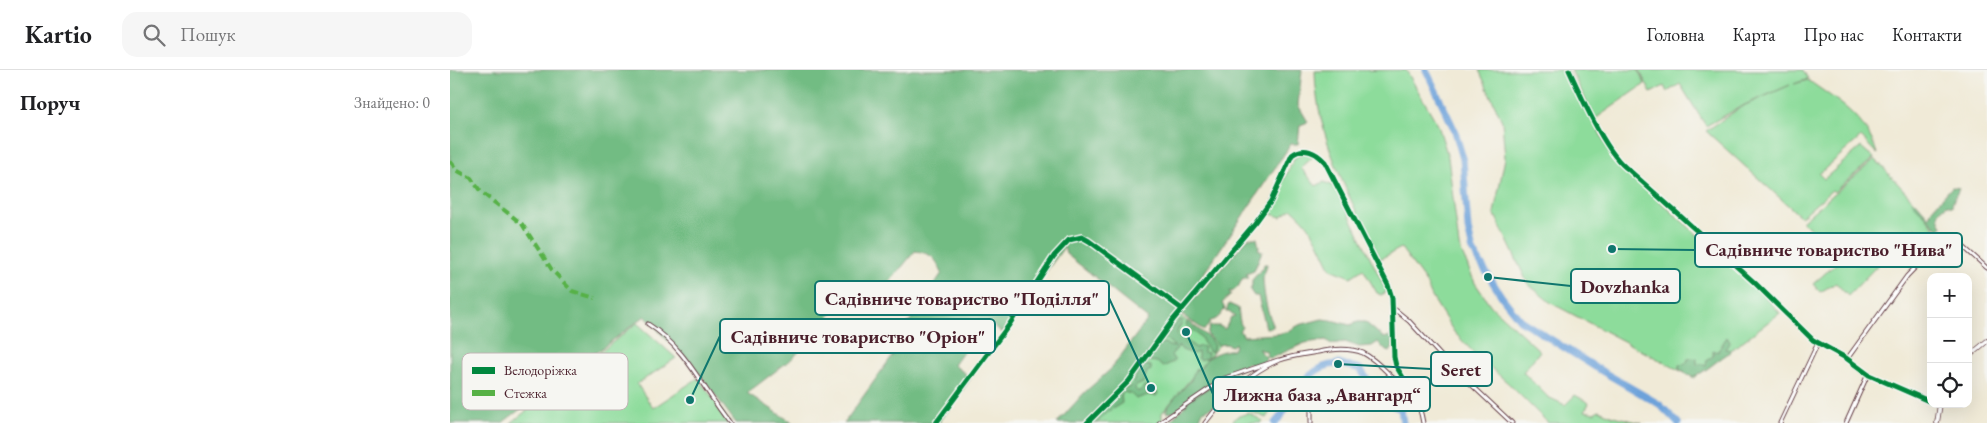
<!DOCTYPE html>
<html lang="uk">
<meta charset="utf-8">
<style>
:root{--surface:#fff;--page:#f6f6f6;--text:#202124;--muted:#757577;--line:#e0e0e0}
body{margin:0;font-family:"EB Garamond",serif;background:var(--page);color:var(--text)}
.controls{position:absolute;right:15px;bottom:15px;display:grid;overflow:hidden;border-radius:10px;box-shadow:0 5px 20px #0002}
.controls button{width:45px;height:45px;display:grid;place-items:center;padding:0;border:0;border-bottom:1px solid var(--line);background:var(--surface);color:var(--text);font:25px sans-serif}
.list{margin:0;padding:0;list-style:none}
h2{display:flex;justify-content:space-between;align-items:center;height:65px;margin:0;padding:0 20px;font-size:21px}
h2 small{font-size:16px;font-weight:400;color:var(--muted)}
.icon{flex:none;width:28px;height:28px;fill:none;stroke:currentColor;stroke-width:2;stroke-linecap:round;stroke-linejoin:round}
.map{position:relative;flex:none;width:1537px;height:353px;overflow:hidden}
header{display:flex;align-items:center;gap:30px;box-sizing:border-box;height:70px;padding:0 25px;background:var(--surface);border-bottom:1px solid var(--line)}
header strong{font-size:24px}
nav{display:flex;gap:28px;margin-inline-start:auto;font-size:18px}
.search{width:350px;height:45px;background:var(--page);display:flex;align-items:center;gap:12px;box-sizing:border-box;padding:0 18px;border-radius:15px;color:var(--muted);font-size:19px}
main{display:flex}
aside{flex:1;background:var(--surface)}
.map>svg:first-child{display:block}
</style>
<header>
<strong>Kartio</strong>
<div class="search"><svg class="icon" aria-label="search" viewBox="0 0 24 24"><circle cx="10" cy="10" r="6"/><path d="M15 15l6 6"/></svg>Пошук</div>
<nav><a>Головна</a><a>Карта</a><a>Про нас</a><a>Контакти</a></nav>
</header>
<main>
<aside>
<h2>Поруч<small>Знайдено: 0</small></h2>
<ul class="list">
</ul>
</aside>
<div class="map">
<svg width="1537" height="353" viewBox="0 0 1537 353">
<rect width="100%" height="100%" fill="#f6f6f2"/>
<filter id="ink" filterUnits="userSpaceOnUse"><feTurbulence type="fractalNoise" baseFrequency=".02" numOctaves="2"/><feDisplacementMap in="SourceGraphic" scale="10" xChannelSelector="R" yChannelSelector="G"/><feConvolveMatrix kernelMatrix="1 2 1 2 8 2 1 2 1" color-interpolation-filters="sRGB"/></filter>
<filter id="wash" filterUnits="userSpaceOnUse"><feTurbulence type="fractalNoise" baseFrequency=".0096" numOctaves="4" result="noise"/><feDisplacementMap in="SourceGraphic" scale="20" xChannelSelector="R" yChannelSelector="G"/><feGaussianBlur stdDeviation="1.12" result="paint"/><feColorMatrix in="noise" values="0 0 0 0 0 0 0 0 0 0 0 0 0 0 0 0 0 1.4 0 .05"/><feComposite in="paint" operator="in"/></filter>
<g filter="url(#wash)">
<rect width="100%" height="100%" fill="#f0ead7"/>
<g fill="#8ddc9b" stroke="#6c7e63">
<path d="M956 0 988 55 998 87 1009 176 1025 213 1041 236 1090 281 1073 302 1098 327 1115 335 1125 325 1139 333 1135 341 1144 343 1149 340 1163 346 1192 353H1098L1058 313 1024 283 1004 262 982 227 975 211 951 178 930 189C901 130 866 68 865 1Z"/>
<path d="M1029 0H1117L1164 90 1312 223 1330 243 1244 308 1101 233 1078 214 1044 143 1055 88 1052 51Z"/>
<path d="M1121 0H1188L1195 14 1145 49Z"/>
<path d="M1189 0H1353L1358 9 1344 14 1358 10C1387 31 1417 47 1427 84L1411 67 1369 104 1374 109 1411 77 1424 88 1384 122 1382 120 1351 147 1256 61 1291 37 1340 15 1292 36 1256 56 1230 14 1217 22 1214 16 1201 23Z"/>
<path d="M854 83 864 86 851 98 866 116 874 112 886 117 937 222 931 225 927 223 913 199 901 207 881 199C868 174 865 158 842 139L831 147 817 143 845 87Z"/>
<path d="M1425 89 1462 129 1487 161 1479 168 1465 157 1454 166 1471 186 1461 196 1444 178 1398 226 1386 213 1370 222 1363 214 1406 176 1391 187 1352 151Z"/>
<path d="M726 243 769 275 712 343V353H636L694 292Z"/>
<path d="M187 253 226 288 187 314 203 338 248 308 281 353H61Z"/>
<path d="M800 323 813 328 824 336 816 348 789 336Z"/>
<path d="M798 343 813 351 811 353H782L786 347Z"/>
</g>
<g fill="#72bc83" stroke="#5e6e57">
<path d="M0 0H852L848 35 858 52 850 55 848 74H841L730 239 748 225 798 168H807L809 177 808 179 812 181 804 201 796 204 798 208H793L788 217 782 222 779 221 781 225 772 233 775 239C770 245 768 250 760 251L758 256 754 260 732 245 729 241 682 306 635 353H607L635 322 661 299 698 249 616 184 614 177 552 263 542 254H533L504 295 521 308 489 353H394L458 264 455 258 492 203C485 187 482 184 465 181L425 230 400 222 344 287 297 323 343 353H286L253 309 195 246 52 353H0Z"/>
<path d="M1502 117 1509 118C1507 125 1502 130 1502 137L1497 135C1486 144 1487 144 1492 157L1489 160 1462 132 1464 130 1479 147 1482 139Z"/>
<path d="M814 194H817C817 200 813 203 813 209 814 224 816 240 823 254V257L816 258 808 226H804L800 220 802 215V210L813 198Z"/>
<path d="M779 234 788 238C789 245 789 251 792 257L789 261 793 264V266L827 264 837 262 849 255 872 249 881 250 900 255 908 252H915L934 268 940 266 943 268V277L940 282 935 280 928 272 922 276 909 277 895 272 881 274 876 270 855 273 821 288 817 287 816 281 808 279 816 287 815 291 807 297 797 293 791 299 773 307 743 328C757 320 775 303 792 306 791 309 772 330 768 333 764 337 758 339 753 341L748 353H718L739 332 725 341 717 343 716 340 723 330 741 310 745 300 751 298C756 284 772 281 784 279L785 273 782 276 775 274 768 275 757 264 760 256H769L775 259 781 247 785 246 779 241H776Z"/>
<path d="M729 250H732L733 252 728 259 727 266 732 267 746 278 750 276 754 277 753 282 758 283 757 288 750 290 748 288V282L743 284 732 280 729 276 721 285 725 291 713 297 707 292 699 291V287L708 274 715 273 719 276 725 277 716 269 711 270 714 263H719Z"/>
<path d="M737 252H740C748 260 759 265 764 276L762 282 758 281 750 266 736 255Z"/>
<path d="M1277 267 1280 272 1275 279 1281 280V282C1272 286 1252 305 1244 306 1239 306 1233 301 1229 299V295L1236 294 1238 289 1243 288 1247 289V294L1256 295 1257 290 1263 286V280L1267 282Z"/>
<path d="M695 295 701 296V300L697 302 693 313 686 316 685 319 687 321H691L694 316 698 315 708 323 706 326 698 325 686 329 681 324 674 322 671 324 672 333 659 341 647 353H638L673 318 681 317 685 307Z"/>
</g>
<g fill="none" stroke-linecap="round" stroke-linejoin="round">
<g stroke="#6da2da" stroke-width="7">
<path d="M976 0 1005 61 1013 89 1018 159 1023 181 1052 227 1070 250 1150 300 1209 334 1228 353"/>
<path d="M825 353C845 332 853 296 887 294 894 294 903 297 910 299L933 332 951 339 953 353"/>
</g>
</g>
</g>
<g filter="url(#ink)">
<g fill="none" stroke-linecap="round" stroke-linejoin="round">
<defs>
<g id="minor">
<path d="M1119 0C1131 26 1157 86 1179 100L1305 213 1363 270 1396 288 1419 305 1481 332"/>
<path d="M943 238 959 251 992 287 1062 353"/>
<path d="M198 254C237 279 252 318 280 353"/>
<path d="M1397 289 1457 206 1496 166 1507 171 1537 198"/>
<path d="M486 353 559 255 604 186 619 170 632 167 639 171 732 239"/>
<path d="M637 353 679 311 723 250 805 153 821 131 842 85C854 76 866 82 875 92L938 215 942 228 944 287 946 296 962 322"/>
<path d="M709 353 775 308 828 290"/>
<path d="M755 353C774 328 797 304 827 291 839 286 855 284 868 282 882 279 899 277 913 283 923 288 932 297 940 305 960 323 968 324 973 353"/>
<path d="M861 353V335"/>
<path d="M1330 353 1368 273"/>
<path d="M1396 353 1418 304"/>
</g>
<g id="tertiary">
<path d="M1518 287 1537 271"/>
<path d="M1487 353 1490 334"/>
</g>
</defs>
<use href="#minor" stroke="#633d45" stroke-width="5"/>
<use href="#tertiary" stroke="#633d45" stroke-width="5.5"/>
<use href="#minor" stroke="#fff" stroke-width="3"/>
<use href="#tertiary" stroke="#fff" stroke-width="4"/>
<path stroke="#57b146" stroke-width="4" stroke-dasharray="8 4" stroke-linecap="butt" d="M0 91 8 101 21 108 31 122 72 154 102 200 122 221 145 228"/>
<defs>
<g id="cycleway">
<path d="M1119 0C1131 26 1157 86 1179 100L1305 213 1363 270 1396 288 1419 305 1481 332"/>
<path d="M486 353 559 255 604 186 619 170 632 167 639 171 732 239"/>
<path d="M637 353 679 311 723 250 805 153 821 131 842 85C854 76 866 82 875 92L938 215 942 228 944 287 946 296 962 322"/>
</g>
</defs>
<use href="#cycleway" stroke="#f6f6f2" stroke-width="8"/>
<use href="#cycleway" stroke="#00873e" stroke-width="5"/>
</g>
</g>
<rect x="12" y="283" width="166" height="57" rx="8" fill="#f6f6f2" stroke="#c2b6b6" stroke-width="1"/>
<rect x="22" y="297" width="23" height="7" fill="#00873e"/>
<rect x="22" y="320" width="23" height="6" fill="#57b146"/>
<g font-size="14" fill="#4a1f2b">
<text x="54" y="305">Велодоріжка</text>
<text x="54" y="328">Стежка</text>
</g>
<path fill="none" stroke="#0f766e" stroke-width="2" d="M1162 179L1245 180M1038 207L1121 216M701 318L659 228M240 330L270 266M888 294L981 299M736 262L763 324"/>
<g fill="#0f766e" stroke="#f6f6f2" stroke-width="2">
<circle cx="1162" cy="179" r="5"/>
<circle cx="1038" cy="207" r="5"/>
<circle cx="701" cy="318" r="5"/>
<circle cx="240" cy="330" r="5"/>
<circle cx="888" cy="294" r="5"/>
<circle cx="736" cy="262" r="5"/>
</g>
<g fill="#f6f6f2" stroke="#0f766e" stroke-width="2">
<rect x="1245" y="163" width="267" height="34" rx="5"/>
<rect x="1121" y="199" width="109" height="34" rx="5"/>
<rect x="365" y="211" width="294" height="34" rx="5"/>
<rect x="270" y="249" width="275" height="34" rx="5"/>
<rect x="981" y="282" width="61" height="34" rx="5"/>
<rect x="763" y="307" width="217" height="34" rx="5"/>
</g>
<g font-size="19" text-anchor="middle" font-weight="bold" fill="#4a1f2b">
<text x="1379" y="186">Садівниче товариство "Нива"</text>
<text x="1175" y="223">Dovzhanka</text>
<text x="512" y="235">Садівниче товариство "Поділля"</text>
<text x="408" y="273">Садівниче товариство "Оріон"</text>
<text x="1011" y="306">Seret</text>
<text x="872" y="331">Лижна база „Авангард“</text>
</g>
</svg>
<div class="controls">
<button>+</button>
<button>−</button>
<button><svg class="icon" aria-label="locate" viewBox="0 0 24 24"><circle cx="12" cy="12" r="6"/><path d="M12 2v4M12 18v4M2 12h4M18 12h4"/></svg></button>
</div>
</div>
</main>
